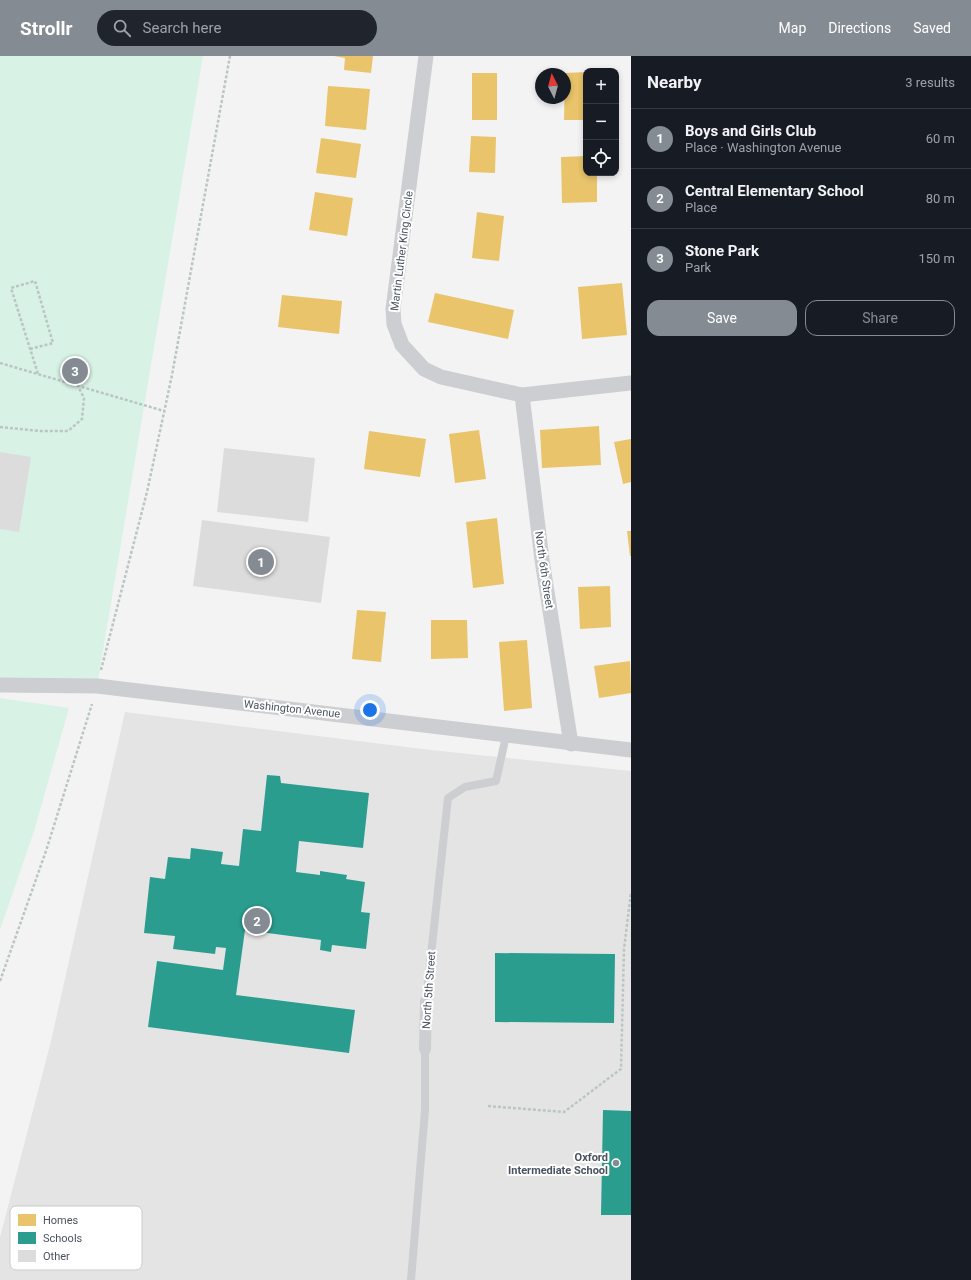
<!DOCTYPE html>
<meta charset="utf-8">
<style>
:root{--surface:#171b24;--page:#20242c;--text:#f1f3f6;--muted:#9ea1a6;--line:#363941;--accent:#848b93}
body{margin:0;font-family:Roboto,sans-serif;background:var(--page);color:var(--text)}
.controls{position:absolute;right:12px;top:12px;display:grid;overflow:hidden;border-radius:8px;box-shadow:0 2px 6px #0003}
.controls button{width:36px;height:36px;display:grid;place-items:center;padding:0;border:0;border-bottom:1px solid var(--line);background:var(--surface);color:var(--text);font:20px sans-serif}
.compass{position:absolute;left:535px;top:12px;width:36px;height:36px;border-radius:50%;background:var(--surface);box-shadow:0 2px 6px #0003;rotate:354deg}
.you{position:absolute;left:370px;top:654px;width:14px;height:14px;margin:-10px;border:3px solid #fff;border-radius:50%;background:#1a73e8;box-shadow:0 0 0 6px #1a73e833}
.badge{display:grid;place-items:center;width:26px;height:26px;border-radius:50%;background:var(--accent);color:#fff;font-size:13px;font-weight:700}
.pin{position:absolute;translate:-50% -50%;border:2px solid #fff;box-shadow:0 1px 4px #0006}
.list{margin:0;padding:0;list-style:none}
h2{display:flex;justify-content:space-between;align-items:center;height:52px;margin:0;padding:0 16px;font-size:17px}
h2 small{font-size:13px;font-weight:400;color:var(--muted)}
.list li{display:grid;grid-template-columns:26px 1fr auto;gap:12px;align-items:center;box-sizing:border-box;height:60px;padding:0 16px;border-top:1px solid var(--line)}
.list b{display:block;font-size:15px;white-space:nowrap}
.list p{margin:0;font-size:13px;white-space:nowrap;color:var(--muted)}
.list em{font-size:13px;font-style:normal;color:var(--muted)}
.actions{display:flex;gap:8px;padding:12px 16px}
.actions a{flex:1;padding:9px 0;border:1px solid var(--accent);border-radius:12px;text-align:center;font-size:14px;color:var(--accent)}
.actions .main{background:var(--accent);color:#fff}
.icon{flex:none;width:22px;height:22px;fill:none;stroke:currentColor;stroke-width:2;stroke-linecap:round;stroke-linejoin:round}
.map{position:relative;flex:none;width:631px;height:1224px;overflow:hidden}
header{display:flex;align-items:center;gap:24px;box-sizing:border-box;height:56px;padding:0 20px;background:var(--accent);color:#fff}
header strong{font-size:19px}
nav{display:flex;gap:22px;margin-inline-start:auto;font-size:14px}
.search{width:280px;height:36px;background:var(--page);display:flex;align-items:center;gap:10px;box-sizing:border-box;padding:0 14px;border-radius:22px;color:var(--muted);font-size:15px}
main{display:flex}
aside{flex:1;background:var(--surface)}
.map>svg:first-child{display:block}
</style>
<header>
<strong>Strollr</strong>
<div class="search"><svg class="icon" aria-label="search" viewBox="0 0 24 24"><circle cx="10" cy="10" r="6"/><path d="M15 15l6 6"/></svg>Search here</div>
<nav><a>Map</a><a>Directions</a><a>Saved</a></nav>
</header>
<main>
<div class="map">
<svg width="631" height="1224" viewBox="0 0 631 1224">
<rect width="100%" height="100%" fill="#f3f3f3"/>
<path fill="#e5e4e5" d="M125 656 431 694 631 715V1224H0V1181L51 985Z"/>
<g fill="#d8f2e5">
<path d="M0 0H203L97 630 0 629Z"/>
<path d="M0 642 69 652 35 772 0 874Z"/>
</g>
<g fill="#e9c46a">
<path d="M334 0H373L371 17 344 14 345 2Z"/>
<path d="M586 16V64H564L565 17Z"/>
<rect x="472" y="17" width="25" height="47"/>
<path d="M328 30 370 33 366 74 325 70Z"/>
<path d="M471 80 496 81 495 117 469 116Z"/>
<path d="M321 82 361 88 356 122 316 117Z"/>
<path d="M586 100V117H597V146L562 147 561 101Z"/>
<path d="M315 136 353 142 347 180 309 174Z"/>
<path d="M477 156 504 160 499 205 472 202Z"/>
<path d="M622 227 627 279 582 283 578 231Z"/>
<path d="M435 237 514 254 508 283 428 266Z"/>
<path d="M282 239 342 245 339 278 278 271Z"/>
<path d="M599 370 601 409 542 412 540 374Z"/>
<path d="M479 374 486 423 455 427 449 378Z"/>
<path d="M369 375 426 383 420 421 364 413Z"/>
<path d="M631 383V426L623 428 614 386Z"/>
<path d="M497 462 504 528 473 532 466 466Z"/>
<path d="M627 475H631V500H630Z"/>
<path d="M610 530 611 571 580 573 578 531Z"/>
<path d="M357 554 386 556 381 606 352 603Z"/>
<path d="M431 564H467L468 602 431 603Z"/>
<path d="M527 584 532 652 504 655 499 586Z"/>
<path d="M630 605 631 637 599 642 594 610Z"/>
</g>
<g fill="#2a9d8f">
<path d="M267 719 280 720 281 727 369 737 363 792 299 785 296 816 320 819V815L347 819 346 823 365 826 361 856 370 857 366 893 332 889 331 896 320 894 321 884 245 874 236 939 355 954 349 997 148 971 157 905 223 914 226 892 216 891 215 898 173 893 175 880 144 877 150 821 165 823 168 801 190 803 191 792 223 796 221 808 239 810 243 773 261 775Z"/>
<path d="M495 897 615 898 614 967 495 966Z"/>
<path d="M603 1054 631 1055V1159H601Z"/>
</g>
<g fill="#dcdcdd">
<path d="M224 392 315 402 308 466 217 456Z"/>
<path d="M0 396 31 401 19 476 0 473Z"/>
<path d="M202 464 330 481 321 547 193 530Z"/>
</g>
<g fill="none" stroke-linecap="round" stroke-linejoin="round">
<g stroke="#bac6c3" stroke-width="2.5" stroke-dasharray="3 2" stroke-linecap="butt">
<path d="M30 293 53 287 35 225 11 232 38 318"/>
<path d="M0 307 164 355"/>
<path d="M0 371 40 375H68L82 363 84 342 78 330"/>
<path d="M101 614 147 436 172 319 230 0"/>
<path d="M0 925 46 795 92 648"/>
<path d="M488 1050 564 1056 621 1013 624 893 631 836"/>
</g>
<g stroke="#cdced1" stroke-width="8">
<path d="M426 945 448 742 465 731 496 725 506 680"/>
<path d="M411 1224 425 1054V993"/>
</g>
<path stroke="#cdced1" stroke-width="12" d="M425 993 426 945"/>
<g stroke="#cdced1" stroke-width="15">
<path d="M426 0 393 253 394 268 402 289 424 313 441 321 522 339 631 327"/>
<path d="M522 339 542 504 571 688"/>
<path d="M0 629 97 630 631 694"/>
</g>
</g>
<circle fill="#848b93" stroke="#fff" stroke-width="1.5" cx="616" cy="1107" r="4"/>
<g text-anchor="middle" dominant-baseline="central" stroke-width="4" stroke-linejoin="round" paint-order="stroke">
<g font-size="11" fill="#495360" stroke="#fff">
<text transform="translate(402 195) rotate(-83)">Martin Luther King Circle</text>
<text transform="translate(544 514) rotate(82)">North 6th Street</text>
<text transform="translate(292 653) rotate(6)">Washington Avenue</text>
<text transform="translate(429 934) rotate(-86)">North 5th Street</text>
</g>
<g font-size="11" font-weight="bold" fill="#495360" stroke="#fff" text-anchor="end">
<text x="608" y="1101">Oxford<tspan x="608" dy="13">Intermediate School</tspan></text>
</g>
</g>
<rect x="10" y="1150" width="132" height="64" rx="6" fill="#fff" stroke="#c8cbcf" stroke-width="1"/>
<rect x="18" y="1158" width="18" height="12" fill="#e9c46a"/>
<rect x="18" y="1176" width="18" height="12" fill="#2a9d8f"/>
<rect x="18" y="1194" width="18" height="12" fill="#dcdcdd"/>
<g font-size="11" fill="#495360">
<text x="43" y="1168">Homes</text>
<text x="43" y="1186">Schools</text>
<text x="43" y="1204">Other</text>
</g>
</svg>
<div class="controls">
<button>+</button>
<button>−</button>
<button><svg class="icon" aria-label="locate" viewBox="0 0 24 24"><circle cx="12" cy="12" r="6"/><path d="M12 2v4M12 18v4M2 12h4M18 12h4"/></svg></button>
</div>
<svg class="compass" viewBox="-18 -18 36 36"><path d="M0-13l5 13h-10z" fill="#e53935"/><path d="M0 13l5-13h-10z" fill="#9ea1a6"/></svg>
<div class="you"></div>
<div class="pin badge" style="left:261px;top:506px">1</div>
<div class="pin badge" style="left:257px;top:865px">2</div>
<div class="pin badge" style="left:75px;top:315px">3</div>
</div>
<aside>
<h2>Nearby<small>3 results</small></h2>
<ul class="list">
<li><span class="badge">1</span><div><b>Boys and Girls Club</b><p>Place · Washington Avenue</p></div><em>60 m</em></li>
<li><span class="badge">2</span><div><b>Central Elementary School</b><p>Place</p></div><em>80 m</em></li>
<li><span class="badge">3</span><div><b>Stone Park</b><p>Park</p></div><em>150 m</em></li>
</ul>
<div class="actions"><a class="main">Save</a><a>Share</a></div>
</aside>
</main>
